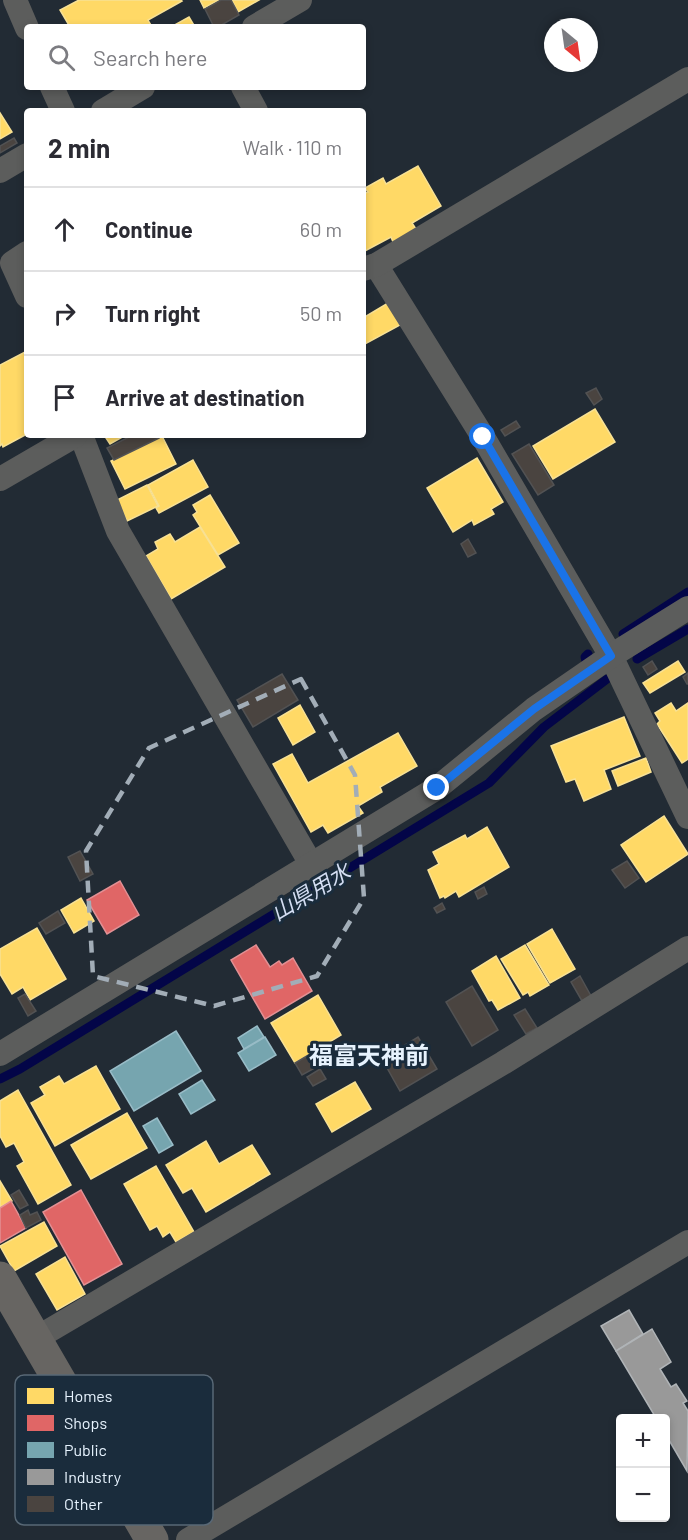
<!DOCTYPE html>
<meta charset="utf-8">
<style>
:root{--surface:#fff;--page:#f2f2f3;--text:#2b2b33;--muted:#7c7c81;--line:#e1e1e2}
body{margin:0;font-family:Barlow,"Noto Sans JP",sans-serif;background:var(--page);color:var(--text)}
.controls{position:absolute;right:18px;bottom:18px;display:grid;overflow:hidden;border-radius:6px;box-shadow:0 3px 9px #0003}
.controls button{width:54px;height:54px;display:grid;place-items:center;padding:0;border:0;border-bottom:2px solid var(--line);background:var(--surface);color:var(--text);font:30px sans-serif}
.compass{position:absolute;left:544px;top:18px;width:54px;height:54px;border-radius:50%;background:var(--surface);box-shadow:0 3px 9px #0003;rotate:151deg}
.stop{position:absolute;width:18px;height:18px;margin:-14px;border:4px solid #1a73e8;border-radius:50%;background:#fff}
.stop.end{background:#1a73e8;border-color:#fff;box-shadow:0 2px 6px #0008}
.list{margin:0;padding:0;list-style:none}
h2{display:flex;justify-content:space-between;align-items:center;height:78px;margin:0;padding:0 24px;font-size:26px}
h2 small{font-size:20px;font-weight:400;color:var(--muted)}
.list li{display:grid;grid-template-columns:39px 1fr auto;gap:18px;align-items:center;box-sizing:border-box;height:84px;padding:0 24px;border-top:2px solid var(--line)}
.list b{display:block;font-size:22px;white-space:nowrap}
.list em{font-size:20px;font-style:normal;color:var(--muted)}
.icon{flex:none;width:33px;height:33px;fill:none;stroke:currentColor;stroke-width:2;stroke-linecap:round;stroke-linejoin:round}
.map{position:relative;flex:none;width:688px;height:1540px;overflow:hidden}
.search{position:absolute;background:var(--surface);box-shadow:0 3px 9px #0003;left:24px;top:24px;width:342px;height:66px;display:flex;align-items:center;gap:15px;box-sizing:border-box;padding:0 21px;border-radius:6px;color:var(--muted);font-size:22px}
.panel{position:absolute;background:var(--surface);box-shadow:0 3px 9px #0003;left:24px;top:108px;width:342px;height:330px;border-radius:6px}
.map>svg:first-child{display:block}
</style>
<div class="map">
<svg width="688" height="1540" viewBox="0 0 688 1540">
<rect width="100%" height="100%" fill="#222b34"/>
<g fill="#ffd966" stroke="#f8e194" stroke-width="1.5">
<path d="M79 0H181L182 1 148 20 152 27H70L60 10Z"/>
<path d="M200 0H219L204 8Z"/>
<path d="M232 0H259L238 12Z"/>
<path d="M189 17 195 27H171Z"/>
<path d="M0 113 12 132 0 139Z"/>
<path d="M418 166 441 206 412 223 416 229 393 242 391 237 363 252V194L368 192 365 188 383 178 386 184Z"/>
<path d="M388 303 400 325 363 345V318Z"/>
<path d="M27 351V434L3 447 2 444 0 446V365Z"/>
<path d="M595 409 615 442 553 479 533 446Z"/>
<path d="M104 435H126L110 444Z"/>
<path d="M162 436 176 464 125 489 111 461Z"/>
<path d="M477 458 503 502 491 509 494 514 474 525 472 520 453 532 427 488Z"/>
<path d="M193 460 208 487 159 513 156 508 159 506 148 485Z"/>
<path d="M147 485 158 506 127 521 117 500Z"/>
<path d="M210 495 239 543 218 555 193 515 197 512 193 505Z"/>
<path d="M200 527 225 567 171 599 146 556 158 549 155 542 170 534 175 542Z"/>
<path d="M678 661 685 672 650 693 643 683Z"/>
<path d="M671 703 676 711 688 703V759L682 763 657 724 660 721 655 713Z"/>
<path d="M300 705 315 732 293 745 278 718Z"/>
<path d="M624 717 640 756 604 770 611 789 584 801 575 779 566 782 551 746Z"/>
<path d="M398 733 417 766 380 787 382 792 358 806 363 813 328 833 323 825 311 832 273 764 292 754 308 783Z"/>
<path d="M646 758 651 772 618 786 612 771Z"/>
<path d="M664 816 688 854 646 882 621 845Z"/>
<path d="M487 827 509 867 459 897 456 891 445 898 444 896 440 898 428 870 439 864 433 852 465 835 467 839Z"/>
<path d="M81 898 94 921 74 933 61 910Z"/>
<path d="M37 928 66 979 30 1000 23 987 12 994 0 974V949Z"/>
<path d="M552 929 575 969 550 983 527 944Z"/>
<path d="M525 945 549 985 530 996 528 992 523 995 501 959Z"/>
<path d="M496 956 520 998 498 1010 492 1000 489 1001 472 971Z"/>
<path d="M318 995 341 1035 295 1063 271 1023Z"/>
<path d="M96 1066 120 1109 55 1146 31 1103 45 1095 40 1087 59 1076 64 1084Z"/>
<path d="M355 1082 371 1109 332 1132 316 1104Z"/>
<path d="M18 1090 71 1185 38 1204 17 1166 24 1162 14 1143 6 1147 0 1136V1101Z"/>
<path d="M127 1113 147 1148 91 1179 71 1145Z"/>
<path d="M206 1141 219 1164 252 1145 270 1174 206 1212 192 1188 183 1193 166 1165Z"/>
<path d="M156 1166 194 1232 176 1242 170 1232 163 1237 157 1226 150 1230 124 1184Z"/>
<path d="M0 1181 12 1201 0 1207Z"/>
<path d="M44 1222 57 1246 14 1271 0 1246Z"/>
<path d="M65 1257 85 1294 57 1310 36 1274Z"/>
</g>
<g fill="#e06666" stroke="#e29094" stroke-width="1.5">
<path d="M120 881 139 915 107 934 87 900Z"/>
<path d="M256 945 270 967 279 961 282 965 293 958 312 991 265 1019 231 960Z"/>
<path d="M81 1190 122 1264 84 1285 43 1212Z"/>
<path d="M11 1201 26 1228 0 1243V1208Z"/>
</g>
<g fill="#76a5af" stroke="#98bcc7" stroke-width="1.5">
<path d="M257 1026 264 1037 244 1049 238 1038Z"/>
<path d="M176 1031 201 1071 134 1111 110 1071Z"/>
<path d="M265 1037 276 1055 249 1071 238 1053Z"/>
<path d="M202 1080 215 1100 191 1114 179 1094Z"/>
<path d="M157 1118 173 1145 159 1153 143 1126Z"/>
</g>
<g fill="#999" stroke="#b0b4b7" stroke-width="1.5">
<path d="M629 1310 643 1334 616 1351 601 1326Z"/>
<path d="M652 1329 671 1362 660 1369 671 1387 676 1384 687 1401 683 1403 688 1411 687 1471 666 1435V1418H656L616 1351Z"/>
</g>
<g fill="none" stroke-linecap="round" stroke-linejoin="round">
<g stroke="#030548" stroke-width="9">
<path d="M623 634 688 592"/>
<path d="M637 659 688 629"/>
<path d="M586 661 585 657 588 654"/>
<path d="M0 1079 20 1069 489 783 544 727 607 679"/>
</g>
</g>
<g fill="#4a4440" stroke="#525253" stroke-width="1.5">
<path d="M221 0H231L239 15 218 27H214L205 9Z"/>
<path d="M14 138 17 143 0 153V146Z"/>
<path d="M596 388 602 399 594 405 586 393Z"/>
<path d="M516 421 520 427 505 436 501 430Z"/>
<path d="M133 435H158L159 438 114 460 107 448Z"/>
<path d="M529 444 554 485 538 495 512 454Z"/>
<path d="M468 539 476 553 468 557 461 544Z"/>
<path d="M652 661 657 669 648 675 643 667Z"/>
<path d="M688 673V684H687L683 677Z"/>
<path d="M282 674 298 700 253 727 237 700Z"/>
<path d="M80 851 93 874 80 881 68 857Z"/>
<path d="M627 861 639 878 625 888 612 870Z"/>
<path d="M484 887 487 894 478 899 475 892Z"/>
<path d="M442 903 445 909 437 913 434 908Z"/>
<path d="M58 911 65 923 46 934 39 923Z"/>
<path d="M580 976 591 996 582 1001 571 982Z"/>
<path d="M472 986 498 1030 472 1046 446 1002Z"/>
<path d="M25 994 36 1011 28 1016 18 998Z"/>
<path d="M525 1009 537 1028 526 1034 514 1015Z"/>
<path d="M418 1037 437 1069 400 1091 382 1059Z"/>
<path d="M315 1051 322 1064 302 1075 295 1063Z"/>
<path d="M320 1069 326 1079 313 1086 307 1077Z"/>
<path d="M19 1190 28 1205 20 1209 11 1195Z"/>
<path d="M28 1210 30 1215 37 1212 41 1220 26 1228 20 1215Z"/>
</g>
<g fill="none" stroke-linecap="round" stroke-linejoin="round">
<g stroke="#5c5d5c" stroke-width="24">
<path d="M15 0 27 28"/>
<path d="M254 27 300 0"/>
<path d="M52 87 63 111"/>
<path d="M243 87 256 111"/>
<path d="M103 111 143 87"/>
<path d="M0 171 27 155"/>
<path d="M27 253 12 263 27 296"/>
<path d="M376 265 483 437 611 656 688 817"/>
<path d="M363 269 376 265 688 79"/>
<path d="M81 435 118 531 311 864"/>
<path d="M0 479 76 435"/>
<path d="M0 1054 437 788 534 709 611 656 688 608"/>
<path d="M35 1339 503 1063 688 948"/>
<path d="M188 1540 688 1242"/>
</g>
<path stroke="#676562" stroke-width="33" d="M0 1278 152 1540"/>
</g>
<g fill="none" stroke-linecap="round" stroke-linejoin="round">
<path stroke="#1a73e8" stroke-width="8" d="M437 788 534 709 611 656 483 437"/>
</g>
<path fill="none" stroke="#a2adb7" stroke-width="4.5" stroke-dasharray="12 8" stroke-linejoin="round" d="M301 679 355 775 364 898 317 976 214 1006 93 976 86 851 149 748Z"/>
<g text-anchor="middle" dominant-baseline="central" stroke-width="6" stroke-linejoin="round" paint-order="stroke">
<g font-size="22" font-style="italic" fill="#d4def3" stroke="#1a2c3c">
<text transform="translate(310 891) rotate(-31)">山県用水</text>
</g>
<g font-size="24" font-weight="bold" fill="#e7f3fe" stroke="#1a2c3c">
<text x="369" y="1054">福富天神前</text>
</g>
</g>
<rect x="15" y="1375" width="198" height="150" rx="9" fill="#1a2c3c" stroke="#586876" stroke-width="1.5"/>
<rect x="27" y="1388" width="27" height="16" fill="#ffd966"/>
<rect x="27" y="1415" width="27" height="16" fill="#e06666"/>
<rect x="27" y="1442" width="27" height="16" fill="#76a5af"/>
<rect x="27" y="1469" width="27" height="16" fill="#999"/>
<rect x="27" y="1496" width="27" height="16" fill="#4a4440"/>
<g font-size="16" fill="#e7f3fe">
<text x="64" y="1402">Homes</text>
<text x="64" y="1429">Shops</text>
<text x="64" y="1456">Public</text>
<text x="64" y="1483">Industry</text>
<text x="64" y="1510">Other</text>
</g>
</svg>
<div class="controls">
<button>+</button>
<button>−</button>
</div>
<svg class="compass" viewBox="-18 -18 36 36"><path d="M0-13l5 13h-10z" fill="#e53935"/><path d="M0 13l5-13h-10z" fill="#7c7c81"/></svg>
<div class="stop" style="left:483px;top:437px"></div>
<div class="stop end" style="left:437px;top:788px"></div>
<div class="search"><svg class="icon" aria-label="search" viewBox="0 0 24 24"><circle cx="10" cy="10" r="6"/><path d="M15 15l6 6"/></svg>Search here</div>
<section class="panel">
<h2>2 min<small>Walk · 110 m</small></h2>
<ul class="list">
<li><svg class="icon" aria-label="ahead" viewBox="0 0 24 24"><path d="M12 20V5M6 11l6-6 6 6"/></svg><div><b>Continue</b></div><em>60 m</em></li>
<li><svg class="icon" aria-label="right" viewBox="0 0 24 24"><path d="M7 20v-9h11M14 6l5 5-5 5"/></svg><div><b>Turn right</b></div><em>50 m</em></li>
<li><svg class="icon" aria-label="arrive" viewBox="0 0 24 24"><path d="M6 21V4h12l-3 4 3 4H6"/></svg><div><b>Arrive at destination</b></div></li>
</ul>
</section>
</div>
